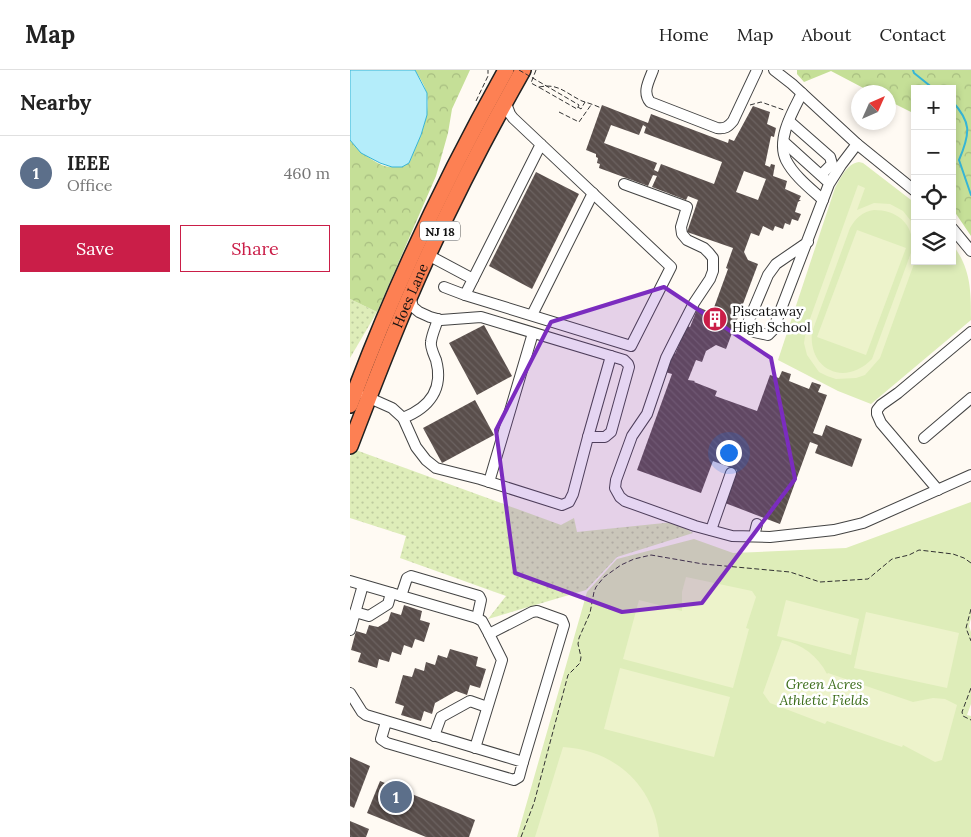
<!DOCTYPE html>
<meta charset="utf-8">
<style>
:root{--surface:#fff;--page:#f2f2f2;--text:#222;--muted:#767676;--line:#e0e0e0;--accent:#ca1e48}
body{margin:0;font-family:Lora,serif;background:var(--page);color:var(--text)}
.controls{position:absolute;right:15px;top:15px;display:grid;overflow:hidden;border-radius:0px;box-shadow:0 2px 8px #0003}
.controls button{width:45px;height:45px;display:grid;place-items:center;padding:0;border:0;border-bottom:1px solid var(--line);background:var(--surface);color:var(--text);font:25px sans-serif}
.compass{position:absolute;left:501px;top:15px;width:45px;height:45px;border-radius:50%;background:var(--surface);box-shadow:0 2px 8px #0003;rotate:45deg}
.you{position:absolute;left:378px;top:382px;width:18px;height:18px;margin:-12px;border:4px solid #fff;border-radius:50%;background:#1a73e8;box-shadow:0 0 0 8px #1a73e833}
.badge{display:grid;place-items:center;width:32px;height:32px;border-radius:50%;background:var(--accent);color:#fff;font-size:16px;font-weight:700}
.pin{position:absolute;translate:-50% -50%;border:2px solid #fff;box-shadow:0 1px 5px #0006}
.list{margin:0;padding:0;list-style:none}
h2{display:flex;justify-content:space-between;align-items:center;height:65px;margin:0;padding:0 20px;font-size:21px}
h2 small{font-size:16px;font-weight:400;color:var(--muted)}
.list li{display:grid;grid-template-columns:32px 1fr auto;gap:15px;align-items:center;box-sizing:border-box;height:75px;padding:0 20px;border-top:1px solid var(--line)}
.list b{display:block;font-size:19px;white-space:nowrap}
.list p{margin:0;font-size:16px;white-space:nowrap;color:var(--muted)}
.list em{font-size:16px;font-style:normal;color:var(--muted)}
.actions{display:flex;gap:10px;padding:15px 20px}
.actions a{flex:1;padding:11px 0;border:1px solid var(--accent);border-radius:0px;text-align:center;font-size:18px;color:var(--accent)}
.actions .main{background:var(--accent);color:#fff}
.icon{flex:none;width:28px;height:28px;fill:none;stroke:currentColor;stroke-width:2;stroke-linecap:round;stroke-linejoin:round}
.map{position:relative;flex:none;width:621px;height:767px;overflow:hidden}
header{display:flex;align-items:center;gap:30px;box-sizing:border-box;height:70px;padding:0 25px;background:var(--surface);border-bottom:1px solid var(--line)}
header strong{font-size:24px}
nav{display:flex;gap:28px;margin-inline-start:auto;font-size:18px}
main{display:flex}
aside{flex:1;background:var(--surface)}
.map>svg:first-child{display:block}
</style>
<header>
<strong>Map</strong>
<nav><a>Home</a><a>Map</a><a>About</a><a>Contact</a></nav>
</header>
<main>
<aside>
<h2>Nearby<small></small></h2>
<ul class="list">
<li><span class="badge" style="background:#5c6f8a">1</span><div><b>IEEE</b><p>Office</p></div><em>460 m</em></li>
</ul>
<div class="actions"><a class="main">Save</a><a>Share</a></div>
</aside>
<div class="map">
<svg width="621" height="767" viewBox="0 0 621 767">
<defs>
<pattern id="grass-dots" width="8" height="8" patternUnits="userSpaceOnUse" patternTransform="scale(1.25)"><rect width="8" height="8" fill="#deedb9"/><path d="M2 2h.1M6 6h.1" fill="none" stroke="#bdca9e" stroke-width="1.8" stroke-linecap="round"/></pattern>
<pattern id="forest-crowns" width="20" height="18" patternUnits="userSpaceOnUse" patternTransform="scale(1.25)"><rect width="20" height="18" fill="#c5df97"/><path d="M2 6a3 3 0 1 1 6 0M12 15a3 3 0 1 1 6 0" fill="none" stroke="#a8be81"/></pattern>
<pattern id="building-back-hatch" width="6" height="6" patternUnits="userSpaceOnUse" patternTransform="scale(1.25)"><rect width="6" height="6" fill="#594e4b"/><path d="M-1 5l2 2M0 0l6 6M5-1l2 2" fill="none" stroke="#6c6361"/></pattern>
</defs>
<rect width="100%" height="100%" fill="#fffaf3"/>
<g fill="url(#grass-dots)">
<path d="M0 229 27 242 0 288Z"/>
<path d="M3 379 211 455 224 448 227 462 324 452 343 463 267 487 236 520 138 549 156 526 50 488 56 466 0 448V388Z"/>
</g>
<g fill="url(#forest-crowns)">
<path d="M65 0H120L102 39 98 63 86 106 27 242 0 229V70C9 80 28 98 43 97 48 97 54 94 59 93 67 74 83 42 76 21 74 14 69 7 65 0Z"/>
<path d="M447 0H621V166L602 138V19H565V44L539 31 538 22H521L481 1 454 12 447 4Z"/>
</g>
<g fill="#deedb9">
<path d="M509 92 513 93 565 133V191H602V174C621 198 621 221 621 250L521 334 488 321 428 290 485 118C491 108 496 94 509 92Z"/>
<path d="M621 432V548L619 556 621 562V634L617 645 621 646V767H167L237 522 267 489 344 469 383 483 496 478Z"/>
</g>
<g fill="#edf3cb" fill-rule="evenodd">
<path d="M508 115 515 118 507 140 524 133 540 134 553 141 565 156V191L530 288 515 305 506 308 486 309 477 306 469 302 457 285 454 273 456 260ZM524 140C548 140 565 155 562 180L522 289C495 317 458 300 462 262L500 158C505 149 513 141 524 140Z"/>
<path d="M507 160 556 178 516 285 467 267Z"/>
<path d="M336 507 402 521 406 527 396 558 399 559 383 618 273 589 289 530 332 541V522Z"/>
<path d="M436 530 509 549 501 585 427 566Z"/>
<path d="M516 542 609 563 597 618 504 598Z"/>
<path d="M432 570C452 574 468 586 477 604L478 603 563 632 583 628 595 629 607 635 592 690 585 692 553 675 552 677 477 651 475 654 420 633 413 623Z"/>
<path d="M270 598 380 627 364 687 254 659Z"/>
<path d="M213 677C264 680 304 715 309 767H185Z"/>
</g>
<path fill="#b4edfa" stroke="#36b5d6" d="M0 0H65L77 23V45L71 65 59 93 52 97H42L30 93 11 83 0 70Z"/>
<g fill="none" stroke-linecap="round" stroke-linejoin="round">
<g stroke="#36b5d6" stroke-width="2">
<path d="M563 0 564 3 584 19"/>
<path d="M602 31C621 52 621 62 609 90L621 125"/>
</g>
</g>
<g fill="url(#building-back-hatch)" fill-rule="evenodd">
<path d="M252 35 298 53 301 44 378 73 379 69 384 71 403 36 420 42 417 54 426 58 424 67 421 66 415 95 420 97 421 94 425 95 423 106 437 111 435 119 451 126 449 130H451L448 132 445 142 451 144 448 151 442 149 440 155 435 153 433 159 425 156 423 161 413 156 409 166 401 163 394 182 398 190 408 194 376 279 366 275 356 281 352 292 346 290 338 310 345 311 344 312 367 321 365 326 407 341 420 305 429 308 432 301 441 304 439 311 459 319 462 312 471 315 468 322 477 325 463 363 472 366 476 355 512 369 502 397 465 383 468 375 460 372 430 454 375 433 387 400 363 391 351 423 287 400 322 304 315 302 322 283 325 284 337 256 340 257 348 237 362 243 378 199 376 198 383 178 337 162 348 130 338 126 336 130 302 117 307 106 303 105 298 116 249 98 250 94 247 93 248 88 246 87V84L236 80ZM261 55 289 65 293 55 296 57 294 63 372 92 364 114 311 94 308 102 304 100 307 93 254 73ZM394 101 416 109 408 130 386 122Z"/>
<path d="M186 102 229 124 182 219 139 196Z"/>
<path d="M134 255 162 306 127 325 99 273Z"/>
<path d="M125 330 144 365 92 393 73 358Z"/>
<path d="M54 535 72 541 70 550 80 553 74 572 65 569 62 578 54 575 51 585 42 582 39 592 29 589 27 598 8 592 11 583 1 580 6 561 16 564 19 555 28 557 38 551 41 542 51 545Z"/>
<path d="M100 579 128 587 126 596 136 599 130 618 120 615 117 625 106 621 85 633 82 644 74 641 71 651 51 645 54 636 45 633 53 605 62 607 65 598 74 601 76 592 85 595 88 585 97 588Z"/>
<path d="M0 687 20 696 4 738 0 736Z"/>
<path d="M30 711 125 750 119 767H76L17 743Z"/>
<path d="M0 751 19 759 16 767H0Z"/>
</g>
<g fill="none" stroke-linecap="round" stroke-linejoin="round">
<defs>
<g id="minor">
<path d="M303 0C299 11 292 22 300 32L367 58C375 59 378 57 383 51L407 0"/>
<path d="M424 0 442 14 507 74 565 121"/>
<path d="M452 23C443 41 426 69 436 90 444 106 461 119 473 130"/>
<path d="M155 31 160 44 163 48 321 197 281 276 115 225 191 74"/>
<path d="M439 51 480 87 482 94 471 105"/>
<path d="M434 72 476 110"/>
<path d="M274 114 337 137 331 157 332 164 337 170 354 178 359 183 363 188V201L360 209 344 233 325 270 316 288 297 344 282 366 266 410 265 418 270 427 275 431 345 456 382 466 420 467 484 460 513 453 621 405"/>
<path d="M602 158 621 181"/>
<path d="M458 172 426 194 418 205 399 250 404 262 418 265 423 260 479 114 491 95 507 74"/>
<path d="M78 185 123 209"/>
<path d="M94 217 115 225"/>
<path d="M182 245 243 123"/>
<path d="M15 326 42 338 53 348 66 377 76 390 86 398 130 409 212 435 219 432 223 424 238 367H255L261 362 279 297 278 294 274 290 131 247 91 250 80 247 69 242 63 237 60 226"/>
<path d="M53 348C79 338 94 319 86 290 84 285 80 277 81 272 82 264 86 256 88 249"/>
<path d="M238 367 261 286"/>
<path d="M574 368 621 328"/>
<path d="M139 412 183 263"/>
<path d="M588 420 531 353 527 344V340L531 335 548 323 621 262"/>
<path d="M361 460 381 403"/>
<path d="M404 466 407 454"/>
<path d="M0 511 127 548 132 551 139 564"/>
<path d="M51 526 57 508 61 506 129 526 131 530 127 548"/>
<path d="M5 542 19 546 38 534 41 523"/>
<path d="M0 560 13 515"/>
<path d="M0 623 12 642 16 645 173 692 169 707 164 710 37 673 31 669 36 652"/>
<path d="M84 666 91 647 120 631 137 637"/>
<path d="M125 678 152 590 139 564 182 542 187 541 212 550 214 555 173 692"/>
</g>
<g id="highway">
<path d="M0 335C43 219 96 107 156 0"/>
<path id="s1" d="M0 376C18 329 36 282 56 235 90 155 130 76 173 0"/>
</g>
</defs>
<use href="#minor" stroke="#434343" stroke-width="12"/>
<use href="#highway" stroke="#212121" stroke-width="18"/>
<g stroke="#323232" stroke-width="1" stroke-dasharray="5 2.5" stroke-linecap="butt">
<path d="M186 0 181 13 192 19"/>
<path d="M189 17C209 13 215 23 232 31 238 33 245 35 251 38"/>
<path d="M126 31 138 6V0"/>
<path d="M400 35 411 32 434 40"/>
<path d="M228 37 231 39 235 32"/>
<path d="M209 42 229 52 241 35"/>
<path d="M621 539 616 558 621 571"/>
<path d="M621 618 612 642 613 646 621 650"/>
<path d="M171 767 184 733 218 605 230 593 231 587 228 574 229 568 240 543 244 522 246 517 254 507 271 495 284 489 301 485 353 494 440 502 470 512 518 509 542 489 559 485 569 480 603 484 614 488 621 493"/>
</g>
<use href="#minor" stroke="#fff" stroke-width="10"/>
<use href="#highway" stroke="#fd8053" stroke-width="15"/>
<path stroke="#323232" stroke-width="1" stroke-dasharray="5 2.5" stroke-linecap="butt" d="M169 0 229 35 227 39 192 19"/>
</g>
<path fill="#7b2cbf" fill-opacity="0.2" stroke="#7b2cbf" stroke-width="4" stroke-linejoin="round" d="M314 217 421 288 445 409 352 533 272 542 165 503 146 360 201 252Z"/>
<defs>
<symbol id="building-disc" viewBox="-11 -11 22 22"><circle r="9.5" fill="#ca1e48" stroke="#fff"/><path d="M-4-6H4V6H1V3H-1V6H-4ZM-2.5-4.3h1.7v1.8h-1.7ZM.8-4.3h1.7v1.8H.8ZM-2.5-1h1.7V.8h-1.7ZM.8-1h1.7V.8H.8Z" fill="#fff"/></symbol>
</defs>
<g fill-rule="evenodd">
<use href="#building-disc" x="351" y="235" width="28" height="28"/>
</g>
<g text-anchor="middle" dominant-baseline="central" stroke-width="5" stroke-linejoin="round" paint-order="stroke">
<rect fill="#fff" stroke="#585858" stroke-width="1" x="70" y="151.5" width="40" height="19" rx="4"/>
<g font-size="12" font-weight="bold" fill="#101010">
<text x="90" y="161">NJ 18</text>
</g>
<g font-size="14" fill="#101010" stroke="#fff">
<text stroke="none"><textPath href="#s1" startOffset="162">Hoes Lane</textPath></text>
</g>
<g font-size="14" fill="#101010" stroke="#fff" text-anchor="start">
<text x="382" y="241">Piscataway<tspan x="382" dy="16">High School</tspan></text>
</g>
<g font-size="14" font-style="italic" fill="#3c6d1b" stroke="#fff">
<text x="474" y="614">Green Acres<tspan x="474" dy="16">Athletic Fields</tspan></text>
</g>
</g>
</svg>
<div class="controls">
<button>+</button>
<button>−</button>
<button><svg class="icon" aria-label="locate" viewBox="0 0 24 24"><circle cx="12" cy="12" r="6"/><path d="M12 2v4M12 18v4M2 12h4M18 12h4"/></svg></button>
<button><svg class="icon" aria-label="layers" viewBox="0 0 24 24"><path d="M12 4l9 5-9 5-9-5zM3 14l9 5 9-5"/></svg></button>
</div>
<svg class="compass" viewBox="-18 -18 36 36"><path d="M0-13l5 13h-10z" fill="#e53935"/><path d="M0 13l5-13h-10z" fill="#767676"/></svg>
<div class="you"></div>
<div class="pin badge" style="left:46px;top:727px;background:#5c6f8a">1</div>
</div>
</main>
